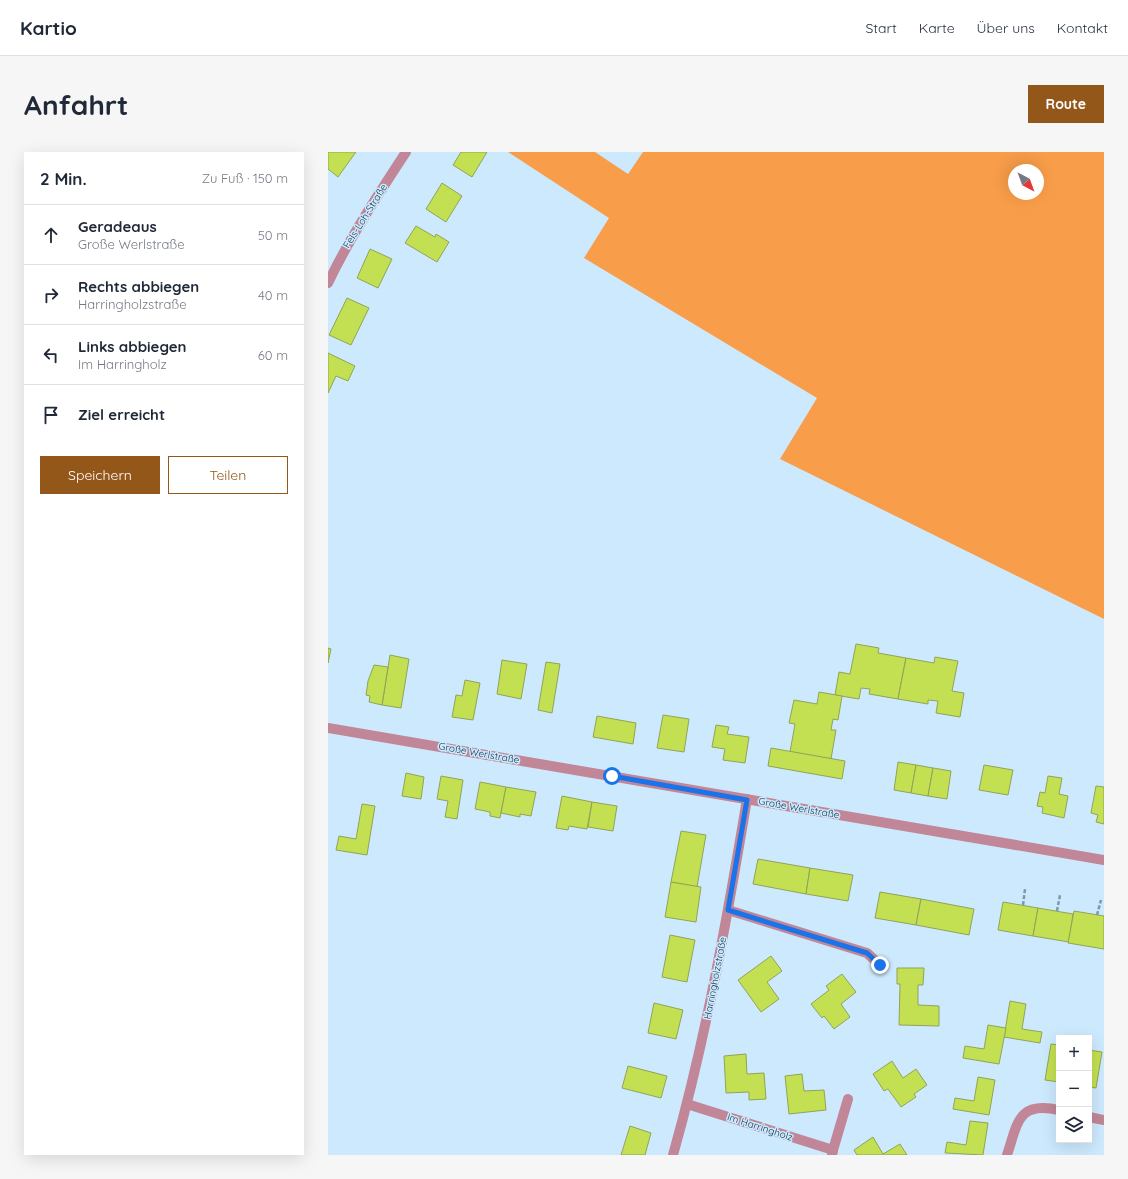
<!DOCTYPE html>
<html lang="de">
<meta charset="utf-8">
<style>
:root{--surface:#fff;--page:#f6f6f7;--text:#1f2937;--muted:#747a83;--line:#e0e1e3;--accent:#94571a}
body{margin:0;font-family:Quicksand,sans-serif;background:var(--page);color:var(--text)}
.controls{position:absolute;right:12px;bottom:12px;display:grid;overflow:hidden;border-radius:0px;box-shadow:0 4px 16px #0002}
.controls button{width:36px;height:36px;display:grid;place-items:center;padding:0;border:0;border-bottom:1px solid var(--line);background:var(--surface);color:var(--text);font:20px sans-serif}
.compass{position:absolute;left:680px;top:12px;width:36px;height:36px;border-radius:50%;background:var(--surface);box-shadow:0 4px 16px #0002;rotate:139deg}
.stop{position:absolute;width:12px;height:12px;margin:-9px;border:3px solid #1a73e8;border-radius:50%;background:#fff}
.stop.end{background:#1a73e8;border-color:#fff;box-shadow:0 1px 4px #0008}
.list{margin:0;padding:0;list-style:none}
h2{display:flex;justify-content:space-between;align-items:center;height:52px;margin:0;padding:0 16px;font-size:17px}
h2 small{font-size:13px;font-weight:400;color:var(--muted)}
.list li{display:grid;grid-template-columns:26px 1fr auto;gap:12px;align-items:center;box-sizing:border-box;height:60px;padding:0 16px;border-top:1px solid var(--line)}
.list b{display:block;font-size:15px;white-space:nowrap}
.list p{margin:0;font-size:13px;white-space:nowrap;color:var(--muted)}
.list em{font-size:13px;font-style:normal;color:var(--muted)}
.actions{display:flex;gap:8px;padding:12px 16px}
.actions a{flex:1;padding:9px 0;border:1px solid var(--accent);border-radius:0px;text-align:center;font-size:14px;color:var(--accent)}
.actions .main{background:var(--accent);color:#fff}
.icon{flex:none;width:22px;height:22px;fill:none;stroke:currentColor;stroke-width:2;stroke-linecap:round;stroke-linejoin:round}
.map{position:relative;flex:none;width:776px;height:1003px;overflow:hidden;border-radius:0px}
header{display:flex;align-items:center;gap:24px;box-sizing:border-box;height:56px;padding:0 20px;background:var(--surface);border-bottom:1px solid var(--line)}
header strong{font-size:19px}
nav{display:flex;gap:22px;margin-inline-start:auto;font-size:14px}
.intro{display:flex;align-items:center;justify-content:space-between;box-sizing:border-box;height:96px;padding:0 24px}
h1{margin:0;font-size:28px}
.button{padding:10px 18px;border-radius:0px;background:var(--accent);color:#fff;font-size:14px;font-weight:700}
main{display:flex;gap:24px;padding:0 24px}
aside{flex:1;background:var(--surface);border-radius:0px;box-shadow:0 4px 16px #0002}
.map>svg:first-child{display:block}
</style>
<header>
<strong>Kartio</strong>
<nav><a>Start</a><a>Karte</a><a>Über uns</a><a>Kontakt</a></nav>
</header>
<div class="intro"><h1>Anfahrt</h1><a class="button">Route</a></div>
<main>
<aside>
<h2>2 Min.<small>Zu Fuß · 150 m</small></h2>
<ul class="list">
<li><svg class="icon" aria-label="ahead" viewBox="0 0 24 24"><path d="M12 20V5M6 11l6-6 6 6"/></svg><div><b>Geradeaus</b><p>Große Werlstraße</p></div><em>50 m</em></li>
<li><svg class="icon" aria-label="right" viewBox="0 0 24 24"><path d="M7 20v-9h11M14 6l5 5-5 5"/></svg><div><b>Rechts abbiegen</b><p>Harringholzstraße</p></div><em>40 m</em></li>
<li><svg class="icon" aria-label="left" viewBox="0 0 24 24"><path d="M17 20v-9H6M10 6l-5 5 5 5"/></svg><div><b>Links abbiegen</b><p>Im Harringholz</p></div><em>60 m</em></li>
<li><svg class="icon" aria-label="arrive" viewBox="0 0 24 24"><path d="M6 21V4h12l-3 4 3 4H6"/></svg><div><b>Ziel erreicht</b></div></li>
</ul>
<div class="actions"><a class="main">Speichern</a><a>Teilen</a></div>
</aside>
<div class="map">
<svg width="776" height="1003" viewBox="0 0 776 1003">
<rect width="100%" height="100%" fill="#cde9fe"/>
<path fill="#f89d49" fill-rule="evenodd" d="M180 0H267L300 22 315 0H776V467L452 307 489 246 256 106 281 66ZM686 18H710V42H686Z"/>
<g fill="#c2e051" stroke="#91a359">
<path d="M0 0H28L10 25 0 17Z"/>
<path d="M133 0H159L144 25 125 13Z"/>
<path d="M114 31 134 44 118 70 98 57Z"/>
<path d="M88 74 107 85 108 82 121 90 109 110 77 91Z"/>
<path d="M42 97 64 107 50 136 29 126Z"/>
<path d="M19 146 41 156 23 193 1 183Z"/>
<path d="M0 201 27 214 20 229 8 224 0 241Z"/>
<path d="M528 492 551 496 550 501 578 506 570 547 541 542 542 537 533 536 531 547 507 543 511 520 522 522Z"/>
<path d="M0 496 3 497 0 511Z"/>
<path d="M62 503 81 507 73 556 54 553Z"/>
<path d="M607 505 630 509 624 539 636 541 632 565 608 561 610 549 600 548V552L570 547 578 506 606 511Z"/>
<path d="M174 508 199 512 193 547 169 542Z"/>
<path d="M218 510 232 512 224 561 210 558Z"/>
<path d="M46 513 60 515 54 553 41 550 42 544 38 543 40 529Z"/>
<path d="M137 528 152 531 145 568 124 565 128 543 134 544Z"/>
<path d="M491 540 514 544 510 568 505 567 503 578H508L503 607 462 600 467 572 461 571 466 548 489 552Z"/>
<path d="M335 563 361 567 356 600 329 596Z"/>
<path d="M269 564 308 571 305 592 265 585Z"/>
<path d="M388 573 401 575 399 582 421 585 417 611 395 608 397 597 384 595Z"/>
<path d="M443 596 517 609 514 627 440 614Z"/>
<path d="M570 610 588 613 583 641 566 638Z"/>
<path d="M588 613 605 616 600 644 583 641Z"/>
<path d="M656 613 685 618 680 643 651 638Z"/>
<path d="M605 616 623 619 619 647 600 644Z"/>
<path d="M78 621 96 625 93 647 74 644Z"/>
<path d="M113 624 135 628 129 667 117 665 120 649 109 647Z"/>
<path d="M720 624 734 626 731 642 740 644 736 666 714 661 715 655 709 654 712 640 717 641Z"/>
<path d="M152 630 178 635 172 666 162 664V660L147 657Z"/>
<path d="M768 634 776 635V672L768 670 770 663 763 661Z"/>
<path d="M178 635 208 640 203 664 192 662V665L173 661Z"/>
<path d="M234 644 264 650 259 677 241 674 240 678 228 676Z"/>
<path d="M264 650 289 654 285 679 260 675Z"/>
<path d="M34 652 47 654 39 703 8 698 11 684 28 687Z"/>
<path d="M353 679 378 683 369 735 343 730Z"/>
<path d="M430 707 482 716 478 742 425 732Z"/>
<path d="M482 716 525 723 520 749 478 742Z"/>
<path d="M343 730 373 735 368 770 337 765Z"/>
<path d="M552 740 593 747 588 773 547 766Z"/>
<path d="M593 747 646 757 641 783 588 773Z"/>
<path d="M675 750 710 756 705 784 670 778Z"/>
<path d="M710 756 745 762 741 790 705 784Z"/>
<path d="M746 759 776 764V797L740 791Z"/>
<path d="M342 783 367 788 359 830 334 825Z"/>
<path d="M443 804 454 819 439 830 451 847 433 860 410 828Z"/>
<path d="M569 816H596L595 833H590V853L611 854V874L571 873 572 832H569Z"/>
<path d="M514 822 528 840 513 852 522 865 506 877 496 864 494 866 483 852 501 838 498 834Z"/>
<path d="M682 849 698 852 694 877 714 880 712 891 676 885Z"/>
<path d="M326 851 355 858 348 887 320 881Z"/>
<path d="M660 873 678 876 671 912 635 906 637 894 656 897Z"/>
<path d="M723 892 731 893V930L717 928Z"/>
<path d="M761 898 774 900 768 936 761 935Z"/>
<path d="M418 902 419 922 436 921 438 947 421 948V940L398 941 396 904Z"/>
<path d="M564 909 575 926 588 917 599 933 586 942 588 945 573 955 560 937 556 939 545 922Z"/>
<path d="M300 914 339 924 333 946 294 936Z"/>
<path d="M474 922 476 939 496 938 498 958 461 962 457 924Z"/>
<path d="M650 925 667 928 661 963 625 957 627 946 646 949Z"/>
<path d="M642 969 660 971 655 1003 617 1001 619 990 638 993Z"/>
<path d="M302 974 323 981 317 1003H293Z"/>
<path d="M545 985 555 1002 572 992 579 1003H529L526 998Z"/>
</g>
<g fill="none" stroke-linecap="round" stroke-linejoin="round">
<g stroke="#7b98ac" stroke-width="2.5" stroke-dasharray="4 2" stroke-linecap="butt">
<path d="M695 753 697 737"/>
<path d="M729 759 732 743"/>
<path d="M769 763 773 748"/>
</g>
<g stroke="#c18697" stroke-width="10">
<path d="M0 131C22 85 50 43 78 0"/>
<path d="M0 576 776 708"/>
<path d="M400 758 539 801 552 813"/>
<path d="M359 952 505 998 504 1003"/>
<path d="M761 965 776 968"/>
<path d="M505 998 520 947"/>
<path d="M345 1003C378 886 399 767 419 647"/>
<path d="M679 1003C690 970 690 949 731 958"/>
</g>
</g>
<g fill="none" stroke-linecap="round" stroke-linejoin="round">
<path stroke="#1a73e8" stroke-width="5" d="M284 624 419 648 400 758 539 801 552 813"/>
</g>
<g text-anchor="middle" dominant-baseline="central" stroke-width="3" stroke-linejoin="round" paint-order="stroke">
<g font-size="10" fill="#153347" stroke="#cde9fe">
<text transform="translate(37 64) rotate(-58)">Fels-Loh-Straße</text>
<text transform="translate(151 601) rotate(10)">Große Werlstraße</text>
<text transform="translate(471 656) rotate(10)">Große Werlstraße</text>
<text transform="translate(387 826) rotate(-79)">Harringholzstraße</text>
<text transform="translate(432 975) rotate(18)">Im Harringholz</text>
</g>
</g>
</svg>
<div class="controls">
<button>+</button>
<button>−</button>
<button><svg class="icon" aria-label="layers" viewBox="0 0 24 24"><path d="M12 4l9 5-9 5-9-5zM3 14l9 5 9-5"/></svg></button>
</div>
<svg class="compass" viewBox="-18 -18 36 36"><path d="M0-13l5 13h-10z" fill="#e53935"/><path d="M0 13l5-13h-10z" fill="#747a83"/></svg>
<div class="stop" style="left:284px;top:624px"></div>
<div class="stop end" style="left:552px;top:813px"></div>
</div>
</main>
